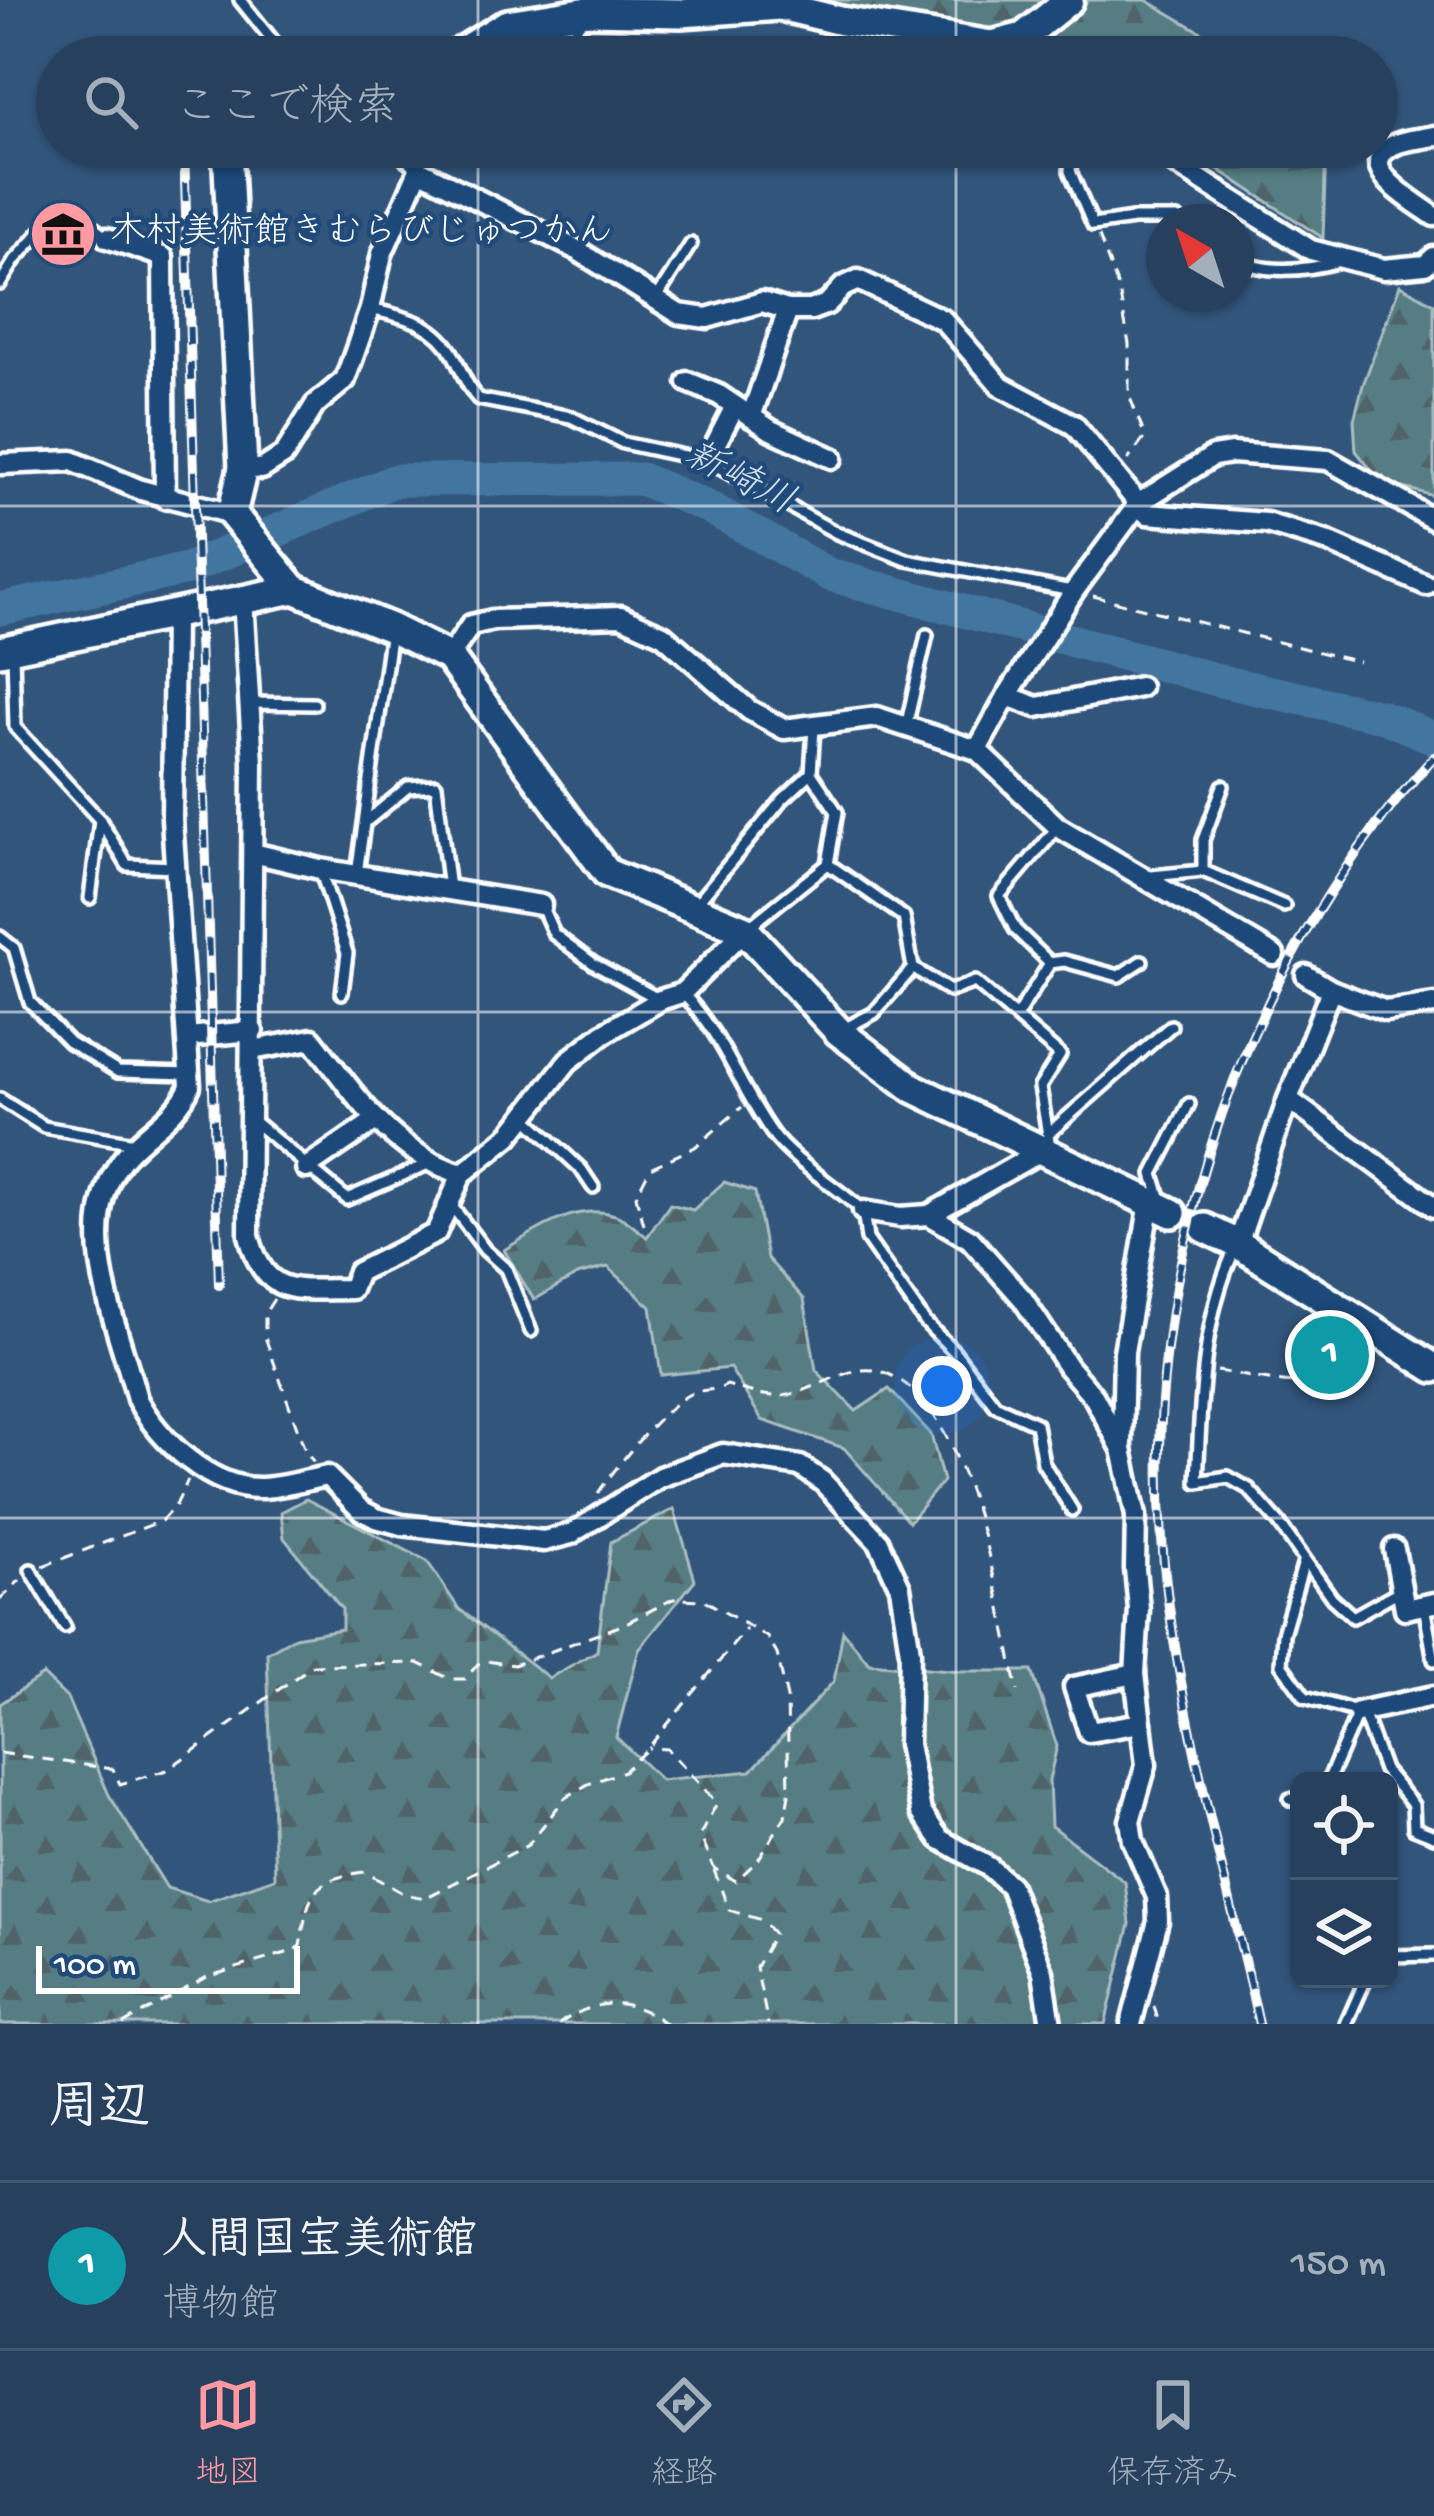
<!DOCTYPE html>
<html lang="ja">
<meta charset="utf-8">
<style>
:root{--surface:#26405d;--page:#324b66;--text:#f1f3f6;--muted:#a4afbc;--line:#425972;--accent:#ff9aa2}
body{margin:0;font-family:"Gochi Hand","Klee One",sans-serif;background:var(--page);color:var(--text)}
.controls{position:absolute;right:36px;bottom:36px;display:grid;overflow:hidden;border-radius:18px;box-shadow:0 3px 9px #0004}
.controls button{width:108px;height:108px;display:grid;place-items:center;padding:0;border:0;border-bottom:3px solid var(--line);background:var(--surface);color:var(--text);font:60px sans-serif}
.compass{position:absolute;left:1146px;top:204px;width:108px;height:108px;border-radius:50%;background:var(--surface);box-shadow:0 3px 9px #0004;rotate:321deg}
.scale{position:absolute;left:36px;bottom:30px;width:264px;box-sizing:border-box;padding-left:12px;border:6px solid #fff;border-top:0;font-size:33px;line-height:42px;white-space:nowrap;color:#fff;-webkit-text-stroke:9px #1f4a7a;paint-order:stroke}
.you{position:absolute;left:942px;top:1386px;width:42px;height:42px;margin:-30px;border:9px solid #fff;border-radius:50%;background:#1a73e8;box-shadow:0 0 0 18px #1a73e833}
.badge{display:grid;place-items:center;width:78px;height:78px;border-radius:50%;background:var(--accent);color:#fff;font-size:39px;font-weight:700}
.pin{position:absolute;translate:-50% -50%;border:6px solid #fff;box-shadow:0 3px 12px #0006}
.list{margin:0;padding:0;list-style:none}
h2{display:flex;justify-content:space-between;align-items:center;height:156px;margin:0;padding:0 48px;font-size:51px}
h2 small{font-size:39px;font-weight:400;color:var(--muted)}
.list li{display:grid;grid-template-columns:78px 1fr auto;gap:36px;align-items:center;box-sizing:border-box;height:168px;padding:0 48px;border-top:3px solid var(--line)}
.list b{display:block;font-size:45px;white-space:nowrap}
.list p{margin:0;font-size:39px;white-space:nowrap;color:var(--muted)}
.list em{font-size:39px;font-style:normal;color:var(--muted)}
.icon{flex:none;width:66px;height:66px;fill:none;stroke:currentColor;stroke-width:2;stroke-linecap:round;stroke-linejoin:round}
.map{position:relative;flex:none;width:1434px;height:2024px;overflow:hidden}
.search{position:absolute;background:var(--surface);box-shadow:0 3px 9px #0004;left:36px;right:36px;top:36px;height:132px;display:flex;align-items:center;gap:30px;box-sizing:border-box;padding:0 42px;border-radius:66px;color:var(--muted);font-size:45px}
.sheet{height:324px;background:var(--surface)}
nav{display:flex;justify-content:space-around;align-items:center;box-sizing:border-box;height:168px;border-top:3px solid var(--line);background:var(--surface);font-size:33px;color:var(--muted)}
nav a{display:grid;justify-items:center;gap:6px}
nav .on{color:var(--accent)}
.map>svg:first-child{display:block}
</style>
<div class="map">
<svg width="1434" height="2024" viewBox="0 0 1434 2024">
<defs>
<pattern id="forest-firs" width="22" height="20" patternUnits="userSpaceOnUse" patternTransform="scale(3)"><rect width="22" height="20" fill="#557d83"/><path d="M5 1l3.5 6h-7zM16 11l3.5 6h-7z" fill="#506468"/></pattern>
<pattern id="building-cross-hatch" width="8" height="8" patternUnits="userSpaceOnUse" patternTransform="scale(3)"><rect width="8" height="8" fill="#5f707f"/><path d="M0 0l8 8M0 8l8-8" fill="none" stroke="#545a60"/></pattern>
</defs>
<rect width="100%" height="100%" fill="#32557c"/>
<filter id="ink" filterUnits="userSpaceOnUse"><feTurbulence type="fractalNoise" baseFrequency=".00833" numOctaves="2"/><feDisplacementMap in="SourceGraphic" scale="24" xChannelSelector="R" yChannelSelector="G"/><feConvolveMatrix kernelMatrix="1 2 1 2 8 2 1 2 1" color-interpolation-filters="sRGB"/></filter>
<g filter="url(#ink)">
<g fill="url(#forest-firs)" stroke="#aabec1" stroke-width="3">
<path d="M810 0H1146L1244 57H917L867 14Z"/>
<path d="M1184 147H1326L1323 238Z"/>
<path d="M1400 285 1434 304V496L1381 482 1356 451 1354 420 1363 385Z"/>
<path d="M724 1182 755 1192 767 1258 804 1299 816 1370 856 1411 889 1389 931 1434 943 1481 909 1522 844 1448 762 1420 730 1368 661 1375 651 1307 608 1267 577 1275 534 1300 504 1250C535 1231 576 1202 615 1215 626 1218 638 1231 647 1237L670 1204 693 1210Z"/>
<path d="M306 1499 427 1561 459 1609 549 1678 597 1651 611 1542 674 1509 695 1580 639 1649 616 1737 661 1780 751 1771 834 1681 843 1631 869 1663 961 1671H1032L1057 1746 1049 1780 1051 1826 1125 1882 1130 1924 1105 2024H0V1704L43 1675 67 1698 109 1795 167 1888 208 1901 275 1878 267 1653 295 1637 342 1629V1609L284 1538 281 1512Z"/>
</g>
<g fill="none" stroke-linecap="round" stroke-linejoin="round">
<path stroke="#4376a0" stroke-width="33" d="M0 609 187 569 396 480 641 479 710 508 830 575 1225 682 1381 716 1434 738"/>
</g>
<path fill="url(#building-cross-hatch)" stroke="#fff" stroke-width="3" d="M1328 1329 1368 1355 1350 1370 1317 1374 1303 1367Z"/>
<g fill="none" stroke-linecap="round" stroke-linejoin="round">
<path stroke="#516e90" stroke-width="18" stroke-dasharray="18 9" stroke-linecap="butt" d="M1274 955 1306 975"/>
<defs>
<g id="lane">
<path d="M240 0 286 57"/>
<path d="M556 57 584 17"/>
<path d="M389 147 418 169"/>
<path d="M1011 147H1027"/>
<path d="M1067 147 1072 153 1070 171 1093 225 1133 219H1177L1182 222"/>
<path d="M1236 258C1261 275 1308 270 1336 262"/>
<path d="M0 284 15 260 65 205 107 238"/>
<path d="M656 299 691 244"/>
<path d="M370 309C404 317 435 322 454 356 462 371 466 386 478 399L571 417 623 443 707 461 837 533 907 560 1072 591"/>
<path d="M13 653 15 727 100 820 127 865 175 867"/>
<path d="M250 703 314 704"/>
<path d="M906 727 927 635"/>
<path d="M368 820 408 787 436 785 449 889"/>
<path d="M828 864 904 917 913 968 874 1013 842 1030"/>
<path d="M320 869 347 953 342 993"/>
<path d="M1203 871V840L1223 786"/>
<path d="M357 874 391 630"/>
<path d="M1151 876 1203 871 1284 906"/>
<path d="M90 898 100 820"/>
<path d="M696 904 782 800 811 773"/>
<path d="M541 905 554 934 594 964 660 1000"/>
<path d="M749 927 828 864 837 812 811 773 814 728"/>
<path d="M0 937 14 948 30 1002 69 1042 118 1072 190 1074"/>
<path d="M1050 963 1064 961 1119 976 1142 961"/>
<path d="M913 968 950 991 975 982 1060 1055 1040 1087 1049 1141 1045 1148"/>
<path d="M682 993C722 1032 739 1087 772 1133 791 1160 836 1186 863 1211L867 1239 925 1322 954 1351 995 1405 1036 1424 1043 1463 1072 1510"/>
<path d="M1016 1017 1050 963 1015 929 999 896 1058 827"/>
<path d="M0 1099 44 1127 135 1143"/>
<path d="M524 1116 581 1169 593 1187"/>
<path d="M251 1119 347 1199 428 1164"/>
<path d="M1048 1134 1171 1026"/>
<path d="M1162 1203 1153 1174 1189 1104"/>
<path d="M451 1205 485 1250 506 1269 531 1331"/>
<path d="M1235 1249C1201 1319 1201 1405 1197 1482L1228 1477 1249 1489 1279 1523 1332 1598 1353 1617 1401 1590"/>
<path d="M1304 1562 1283 1634 1281 1664 1305 1697 1358 1712 1328 1781"/>
<path d="M31 1570 65 1627"/>
<path d="M1424 1606 1434 1660"/>
<path d="M1363 1712 1384 1770 1413 1805 1414 1828 1434 1836"/>
<path d="M1290 1799 1299 1803"/>
<path d="M1389 1956 1434 1955"/>
<path d="M1346 2024 1366 1979"/>
</g>
<g id="street">
<path d="M1434 136C1422 139 1408 139 1396 144 1348 165 1415 202 1434 216"/>
<path d="M1149 147 1311 250 1384 269 1425 265 1434 257"/>
<path d="M107 238 163 257 165 498"/>
<path d="M688 382 719 395 771 430 832 458"/>
<path d="M751 417 788 310"/>
<path d="M707 461 735 406"/>
<path d="M0 464 72 461 141 490 232 514"/>
<path d="M243 468 262 469 284 455 315 405 345 380 370 309 382 254 419 170 577 250 679 314 707 318 762 302 788 310H811L827 304 843 287 858 280 943 320 1001 386 1074 425 1147 514 1266 523 1326 541 1426 585"/>
<path d="M243 599 253 763 249 1235C264 1299 296 1289 351 1289L358 1272 436 1233 462 1174 509 1136 568 1061 603 1034 660 1000 682 993 745 930"/>
<path d="M174 615 172 819 190 1086C178 1117 142 1134 122 1160 71 1228 118 1324 137 1399 158 1440 212 1490 262 1488 283 1487 306 1480 327 1476L361 1510 376 1518 402 1525 544 1541 571 1534 660 1477 723 1454 800 1466 822 1481 879 1542 900 1587 910 1652 908 1744 921 1812 940 1839 989 1867 1010 1886 1043 1972 1051 2024"/>
<path d="M449 657 471 625 493 620 621 616 663 635 749 710 784 729 877 717 977 750 1058 827 1274 955"/>
<path d="M1007 696 1037 707 1140 687"/>
<path d="M977 750 1007 696 1074 591 1139 503 1213 456 1232 453 1328 460 1434 520"/>
<path d="M253 853 320 869 541 905"/>
<path d="M1306 975 1331 990 1386 1011 1434 1004"/>
<path d="M187 1037 253 1031"/>
<path d="M252 1050 312 1039C356 1095 391 1153 462 1174"/>
<path d="M1288 1099 1434 1207"/>
<path d="M306 1168 376 1120"/>
<path d="M863 1211 900 1217 929 1215 1045 1149"/>
<path d="M929 1215 970 1239 1023 1299 1068 1367 1094 1397 1122 1449 1136 1516 1135 1569 1139 1609 1135 1674 1146 1765 1130 1821 1133 1841 1157 1897 1158 1921 1131 2024"/>
<path d="M1238 1244 1288 1099 1331 990"/>
<path d="M1122 1444 1124 1352 1150 1202"/>
<path d="M1394 1549 1405 1609 1434 1603"/>
<path d="M1135 1674 1074 1687 1089 1732 1141 1723"/>
<path d="M1358 1712 1434 1696"/>
</g>
<g id="secondary">
<path d="M453 57 507 24 588 11 681 13 780 6 841 21 992 45 1023 37 1069 0"/>
<path d="M227 147 243 468 232 514 294 589"/>
<path d="M0 651 294 589 391 628 449 657 607 873 745 930 839 1032 913 1088 1172 1213"/>
<path d="M1205 1228 1238 1244 1434 1368"/>
</g>
</defs>
<use href="#lane" stroke="#fff" stroke-width="18"/>
<use href="#street" stroke="#fff" stroke-width="27"/>
<use href="#secondary" stroke="#fff" stroke-width="36"/>
<g stroke="#fff" stroke-width="3" stroke-dasharray="12 9" stroke-linecap="butt">
<path d="M1099 236 1119 290 1129 344V395L1143 431V440L1128 460"/>
<path d="M1093 596 1359 662"/>
<path d="M644 1225 636 1196 650 1168 695 1147 742 1107"/>
<path d="M274 1299 265 1313V1337L306 1453 314 1462"/>
<path d="M1217 1371C1265 1378 1337 1401 1372 1358"/>
<path d="M598 1493C617 1466 662 1408 690 1394 703 1388 715 1392 727 1385 744 1390 763 1397 781 1396 814 1393 847 1363 879 1371 970 1394 1000 1613 1018 1691"/>
<path d="M43 1566 161 1521 176 1505 188 1480"/>
<path d="M0 1600 20 1580"/>
<path d="M0 1753 113 1769 120 1784 167 1770 313 1665 418 1663 450 1679H465L478 1664 487 1661 514 1665 622 1625 673 1599 704 1600 767 1637 777 1654 787 1698 789 1794 785 1817 758 1860 736 1881 714 1868 700 1835 717 1803 667 1749 648 1748"/>
<path d="M714 1870 729 1910 762 1920 774 1934 756 1967 768 2024"/>
<path d="M1154 2006 1159 2024"/>
<path d="M123 2024 207 1977 293 1951 300 1946C309 1897 308 1879 365 1872L404 1894 425 1898 528 1845 565 1798 588 1784 624 1771 648 1748 746 1629"/>
<path d="M559 2024C596 1998 630 1996 666 2024"/>
</g>
<use href="#lane" stroke="#1f4a7a" stroke-width="9"/>
<use href="#street" stroke="#1f4a7a" stroke-width="18"/>
<use href="#secondary" stroke="#1f4a7a" stroke-width="27"/>
<defs>
<g id="rail">
<path d="M184 147 219 1285"/>
<path d="M1259 2024C1228 1886 1188 1747 1169 1607 1127 1306 1229 980 1434 757"/>
</g>
</defs>
<use href="#rail" stroke="#fff" stroke-width="10"/>
<use href="#rail" stroke="#1f4a7a" stroke-width="6" stroke-dasharray="18" stroke-linecap="butt"/>
</g>
</g>
<path fill="none" stroke="#fff" stroke-width="3" stroke-opacity="0.55" d="M478 0V57M956 0V57M478 147V2024M956 147V2024M0 506H1434M0 1012H1434M0 1518H1434"/>
<defs>
<symbol id="museum-disc" viewBox="-11 -11 22 22"><circle r="9.5" fill="#ff9aa2" stroke="#1f4a7a"/><path d="M0-6L6-3V-2H-6V-3ZM-5-1h2V3h-2ZM-1-1h2V3h-2ZM3-1h2V3H3ZM-6 4H6V6H-6Z" fill="#111"/></symbol>
</defs>
<g fill-rule="evenodd">
<use href="#museum-disc" x="25" y="196" width="76" height="76"/>
</g>
<g text-anchor="middle" dominant-baseline="central" stroke-width="9" stroke-linejoin="round" paint-order="stroke">
<g font-size="36" fill="#fff" stroke="#1f4a7a" text-anchor="start">
<text x="110" y="234">木村美術館きむらびじゅつかん</text>
</g>
<g font-size="39" font-style="italic" fill="#d0dde7" stroke="#1f4a7a">
<text transform="translate(738 481) rotate(27)">新崎川</text>
</g>
</g>
</svg>
<div class="controls">
<button><svg class="icon" aria-label="locate" viewBox="0 0 24 24"><circle cx="12" cy="12" r="6"/><path d="M12 2v4M12 18v4M2 12h4M18 12h4"/></svg></button>
<button><svg class="icon" aria-label="layers" viewBox="0 0 24 24"><path d="M12 4l9 5-9 5-9-5zM3 14l9 5 9-5"/></svg></button>
</div>
<svg class="compass" viewBox="-18 -18 36 36"><path d="M0-13l5 13h-10z" fill="#e53935"/><path d="M0 13l5-13h-10z" fill="#a4afbc"/></svg>
<div class="scale">100 m</div>
<div class="you"></div>
<div class="pin badge" style="left:1330px;top:1355px;background:#0f9aa8">1</div>
<div class="search"><svg class="icon" aria-label="search" viewBox="0 0 24 24"><circle cx="10" cy="10" r="6"/><path d="M15 15l6 6"/></svg>ここで検索</div>
</div>
<section class="sheet">
<h2>周辺<small></small></h2>
<ul class="list">
<li><span class="badge" style="background:#0f9aa8">1</span><div><b>人間国宝美術館</b><p>博物館</p></div><em>150 m</em></li>
</ul>
</section>
<nav>
<a class="on"><svg class="icon" aria-label="map" viewBox="0 0 24 24"><path d="M3 6l6-2 6 2 6-2v14l-6 2-6-2-6 2zM9 4v14M15 6v14"/></svg>地図</a>
<a><svg class="icon" aria-label="directions" viewBox="0 0 24 24"><path d="M12 3l9 9-9 9-9-9zM9 14v-3h6M13 9l2 2-2 2"/></svg>経路</a>
<a><svg class="icon" aria-label="saved" viewBox="0 0 24 24"><path d="M7 4h10v16l-5-4-5 4z"/></svg>保存済み</a>
</nav>
